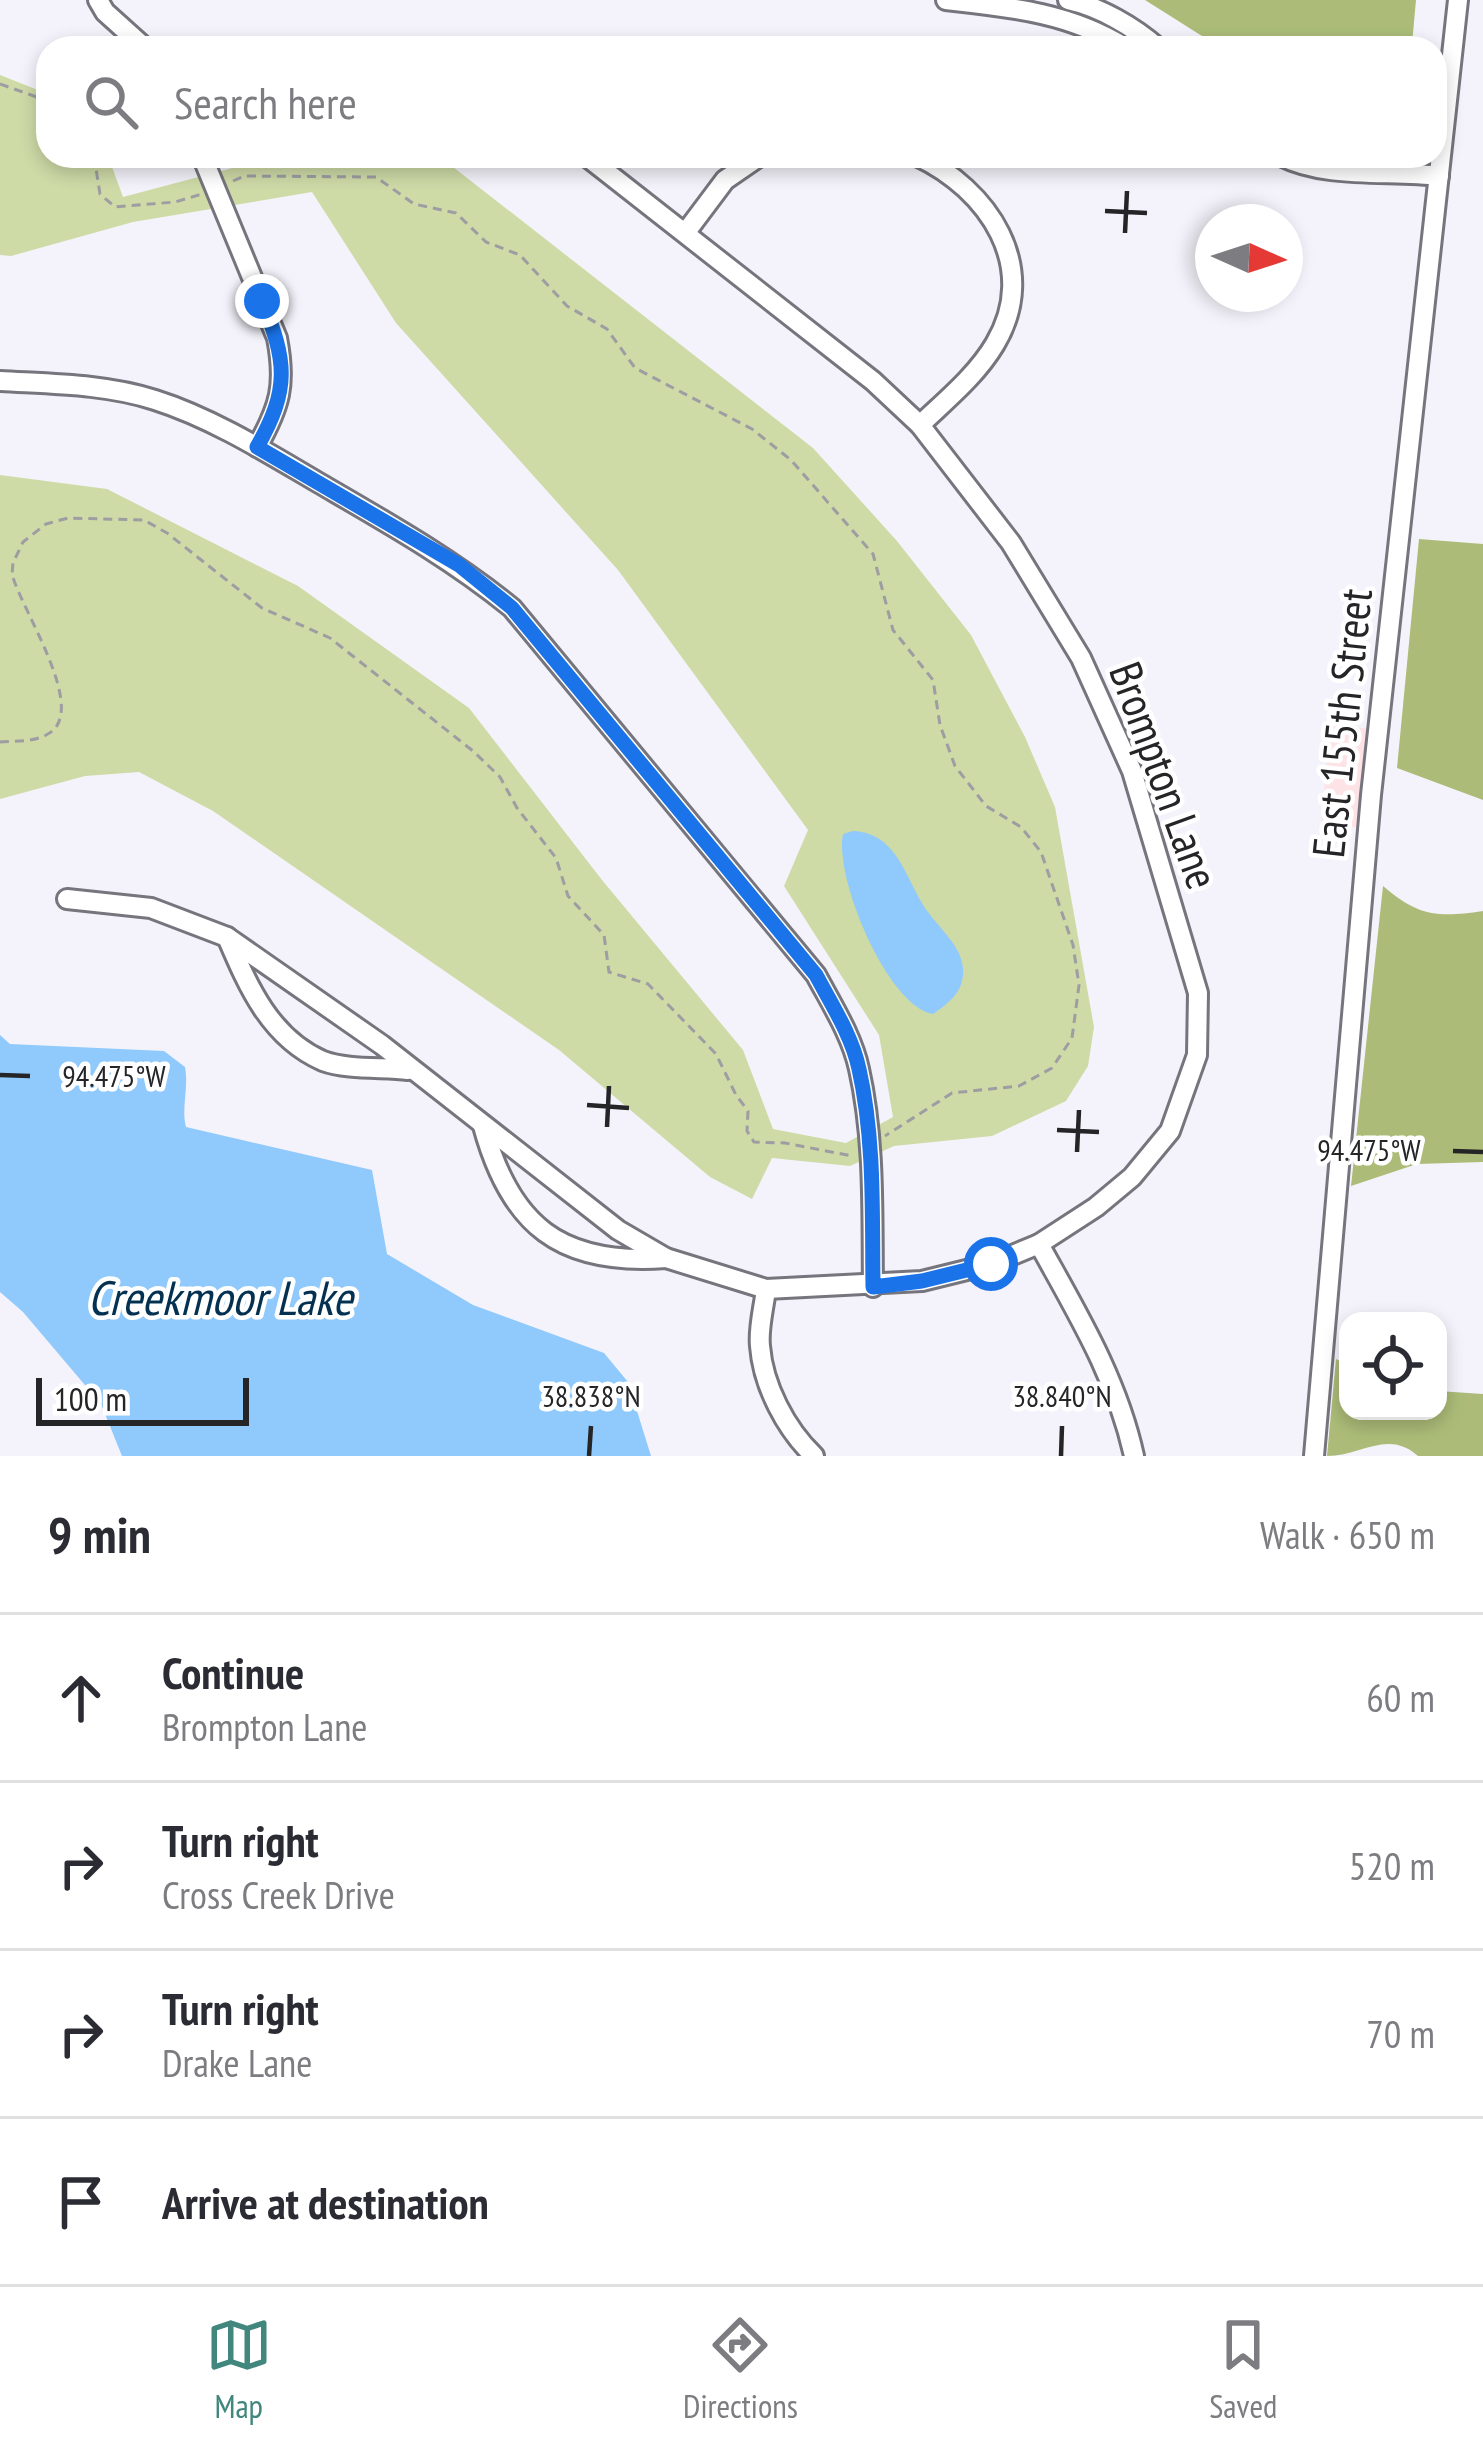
<!DOCTYPE html>
<meta charset="utf-8">
<style>
:root{--surface:#fff;--page:#f2f2f3;--text:#2b2b33;--muted:#7c7c81;--line:#e1e1e2;--accent:#42877d}
body{margin:0;font-family:"PT Sans Narrow",sans-serif;background:var(--page);color:var(--text)}
.controls{position:absolute;right:36px;bottom:36px;display:grid;overflow:hidden;border-radius:24px;box-shadow:0 6px 18px #0003}
.controls button{width:108px;height:108px;display:grid;place-items:center;padding:0;border:0;border-bottom:3px solid var(--line);background:var(--surface);color:var(--text);font:60px sans-serif}
.compass{position:absolute;left:1195px;top:204px;width:108px;height:108px;border-radius:50%;background:var(--surface);box-shadow:0 6px 18px #0003;rotate:93deg}
.scale{position:absolute;left:36px;bottom:30px;width:213px;box-sizing:border-box;padding-left:12px;border:6px solid #252528;border-top:0;font-size:33px;line-height:42px;white-space:nowrap;color:#252528;-webkit-text-stroke:9px #fff;paint-order:stroke}
.stop{position:absolute;width:36px;height:36px;margin:-27px;border:9px solid #1a73e8;border-radius:50%;background:#fff}
.stop.end{background:#1a73e8;border-color:#fff;box-shadow:0 3px 12px #0008}
.list{margin:0;padding:0;list-style:none}
h2{display:flex;justify-content:space-between;align-items:center;height:156px;margin:0;padding:0 48px;font-size:51px}
h2 small{font-size:39px;font-weight:400;color:var(--muted)}
.list li{display:grid;grid-template-columns:78px 1fr auto;gap:36px;align-items:center;box-sizing:border-box;height:168px;padding:0 48px;border-top:3px solid var(--line)}
.list b{display:block;font-size:45px;white-space:nowrap}
.list p{margin:0;font-size:39px;white-space:nowrap;color:var(--muted)}
.list em{font-size:39px;font-style:normal;color:var(--muted)}
.icon{flex:none;width:66px;height:66px;fill:none;stroke:currentColor;stroke-width:2;stroke-linecap:round;stroke-linejoin:round}
.map{position:relative;flex:none;width:1483px;height:1456px;overflow:hidden}
.search{position:absolute;background:var(--surface);box-shadow:0 6px 18px #0003;left:36px;right:36px;top:36px;height:132px;display:flex;align-items:center;gap:30px;box-sizing:border-box;padding:0 42px;border-radius:36px;color:var(--muted);font-size:45px}
.sheet{height:828px;background:var(--surface)}
nav{display:flex;justify-content:space-around;align-items:center;box-sizing:border-box;height:168px;border-top:3px solid var(--line);background:var(--surface);font-size:33px;color:var(--muted)}
nav a{display:grid;justify-items:center;gap:6px}
nav .on{color:var(--accent)}
.map>svg:first-child{display:block}
</style>
<div class="map">
<svg width="1483" height="1456" viewBox="0 0 1483 1456">
<rect width="100%" height="100%" fill="#f4f3fb"/>
<path fill="#fde2e6" d="M1330 725 1373 729 1364 828 1321 824Z"/>
<path fill="#cedba7" d="M0 75 48 94V156H108L123 197 278 156H439L813 448 897 541 971 635 1025 737 1055 807 1094 1027 1088 1066 1066 1101 992 1136 894 1146 850 1166 772 1158 752 1199 710 1177 559 1050 213 811 139 772 85 776 0 799V475L107 489 298 586 469 708 602 880 743 1050 773 1129 846 1143 893 1117 879 1035 784 886 808 830 618 570 396 323 312 192 133 222 11 256 0 255Z"/>
<g fill="#acbc78">
<path d="M1145 0H1416L1412 44 1407 48H1221Z"/>
<path d="M1419 539 1483 544V800L1397 768Z"/>
<path d="M1383 886C1418 916 1437 918 1483 911V1162L1417 1164 1351 1186Z"/>
<path d="M1336 1359 1348 1365V1411H1438V1391L1483 1394V1456H1418C1388 1429 1361 1456 1327 1456Z"/>
</g>
<g fill="#90c9fb">
<path d="M853 831C899 833 906 882 928 912 940 929 961 946 963 968 965 991 949 1003 933 1014 887 1006 834 877 843 834Z"/>
<path d="M0 1035 10 1044 164 1051 185 1067C189 1087 181 1109 186 1127L372 1170 387 1254 473 1305 604 1353 628 1382 651 1456H122L101 1404 23 1312 0 1292Z"/>
</g>
<g fill="none" stroke-linecap="round" stroke-linejoin="round">
<defs>
<g id="minor">
<path d="M98 0 105 12 145 48"/>
<path d="M946 0C1010 7 1071 13 1126 48"/>
<path d="M1068 0C1100 7 1134 27 1158 48"/>
<path d="M202 156 277 338C286 385 280 406 257 447"/>
<path d="M917 156C988 189 1041 267 995 344 976 376 946 400 920 425"/>
<path d="M1281 156C1326 179 1389 170 1439 176"/>
<path d="M686 232 725 180 760 156"/>
<path d="M0 381C51 384 106 384 155 400 212 418 268 453 319 483 386 522 452 559 512 608L816 975C832 1005 852 1036 859 1069 875 1140 872 1215 873 1287"/>
<path d="M67 899 151 908 227 937 382 1045 618 1230 666 1258 766 1289 922 1281 991 1264 1039 1244 1096 1207 1132 1177 1170 1131 1197 1055 1198 993 1132 771 1081 658 1011 543 920 425 873 381 586 156"/>
<path d="M227 937C248 986 270 1038 323 1061 347 1070 383 1067 408 1070"/>
<path d="M483 1126C510 1225 560 1266 666 1258"/>
<path d="M1039 1244C1077 1313 1117 1378 1134 1456"/>
<path d="M766 1289C764 1307 758 1328 760 1346 763 1386 786 1429 814 1456"/>
<path d="M1314 1456 1371 795 1458 0"/>
</g>
</defs>
<use href="#minor" stroke="#76757d" stroke-width="24"/>
<g stroke="#9d9da2" stroke-width="3" stroke-dasharray="9 6" stroke-linecap="butt">
<path d="M0 84 48 101"/>
<path d="M94 156 100 194 115 207 175 202 202 194"/>
<path d="M233 181 244 176 376 177 414 204 456 213 486 242 520 255 567 306 607 329 635 368 752 429 791 460 873 554 893 630 933 680 940 725 955 766 986 806 1021 827 1041 852 1073 945 1079 985 1072 1038 1052 1068 1019 1086 952 1093 885 1136"/>
<path d="M0 742C14 741 33 742 46 735 92 714 21 610 12 574L13 563 23 542 46 524 68 518 144 520 167 533 262 608 330 638 473 751 500 777 517 808 556 858 568 896 604 935 609 972 648 984 716 1054 736 1095 748 1111 747 1131 754 1142 785 1143 852 1156"/>
</g>
<use href="#minor" stroke="#fff" stroke-width="18"/>
</g>
<g fill="none" stroke-linecap="round" stroke-linejoin="round">
<path stroke="#1a73e8" stroke-width="15" d="M262 301C287 361 290 389 257 447L459 565 512 608 816 975C832 1005 852 1036 859 1069 875 1140 872 1215 873 1287L922 1281 991 1264"/>
</g>
<path fill="none" stroke="#252528" stroke-width="4.5" d="M1105 211 1147 213M1125 233 1127 191M0 1075 30 1076M587 1105 629 1108M607 1127 609 1086M1057 1130 1099 1132M1453 1151 1483 1152M1077 1152 1079 1110M589 1456 591 1426M1061 1456 1062 1426"/>
<g text-anchor="middle" dominant-baseline="central" stroke-width="9" stroke-linejoin="round" paint-order="stroke">
<g font-size="45" fill="#252528" stroke="#fff">
<text transform="translate(1341 723) rotate(-84)">East 155th Street</text>
<text transform="translate(1165 775) rotate(70)">Brompton Lane</text>
</g>
<g font-size="48" font-style="italic" fill="#043151" stroke="#fff">
<text x="220" y="1297">Creekmoor Lake</text>
</g>
</g>
<g font-size="30" text-anchor="middle" fill="#252528" stroke="#fff" stroke-width="9" stroke-linejoin="round" paint-order="stroke">
<text x="114" y="1087">94.475°W</text>
<text x="1369" y="1161">94.475°W</text>
<text x="591" y="1407">38.838°N</text>
<text x="1062" y="1407">38.840°N</text>
</g>
</svg>
<div class="controls">
<button><svg class="icon" aria-label="locate" viewBox="0 0 24 24"><circle cx="12" cy="12" r="6"/><path d="M12 2v4M12 18v4M2 12h4M18 12h4"/></svg></button>
</div>
<svg class="compass" viewBox="-18 -18 36 36"><path d="M0-13l5 13h-10z" fill="#e53935"/><path d="M0 13l5-13h-10z" fill="#7c7c81"/></svg>
<div class="scale">100 m</div>
<div class="stop" style="left:991px;top:1264px"></div>
<div class="stop end" style="left:262px;top:301px"></div>
<div class="search"><svg class="icon" aria-label="search" viewBox="0 0 24 24"><circle cx="10" cy="10" r="6"/><path d="M15 15l6 6"/></svg>Search here</div>
</div>
<section class="sheet">
<h2>9 min<small>Walk · 650 m</small></h2>
<ul class="list">
<li><svg class="icon" aria-label="ahead" viewBox="0 0 24 24"><path d="M12 20V5M6 11l6-6 6 6"/></svg><div><b>Continue</b><p>Brompton Lane</p></div><em>60 m</em></li>
<li><svg class="icon" aria-label="right" viewBox="0 0 24 24"><path d="M7 20v-9h11M14 6l5 5-5 5"/></svg><div><b>Turn right</b><p>Cross Creek Drive</p></div><em>520 m</em></li>
<li><svg class="icon" aria-label="right" viewBox="0 0 24 24"><path d="M7 20v-9h11M14 6l5 5-5 5"/></svg><div><b>Turn right</b><p>Drake Lane</p></div><em>70 m</em></li>
<li><svg class="icon" aria-label="arrive" viewBox="0 0 24 24"><path d="M6 21V4h12l-3 4 3 4H6"/></svg><div><b>Arrive at destination</b></div></li>
</ul>
</section>
<nav>
<a class="on"><svg class="icon" aria-label="map" viewBox="0 0 24 24"><path d="M3 6l6-2 6 2 6-2v14l-6 2-6-2-6 2zM9 4v14M15 6v14"/></svg>Map</a>
<a><svg class="icon" aria-label="directions" viewBox="0 0 24 24"><path d="M12 3l9 9-9 9-9-9zM9 14v-3h6M13 9l2 2-2 2"/></svg>Directions</a>
<a><svg class="icon" aria-label="saved" viewBox="0 0 24 24"><path d="M7 4h10v16l-5-4-5 4z"/></svg>Saved</a>
</nav>
